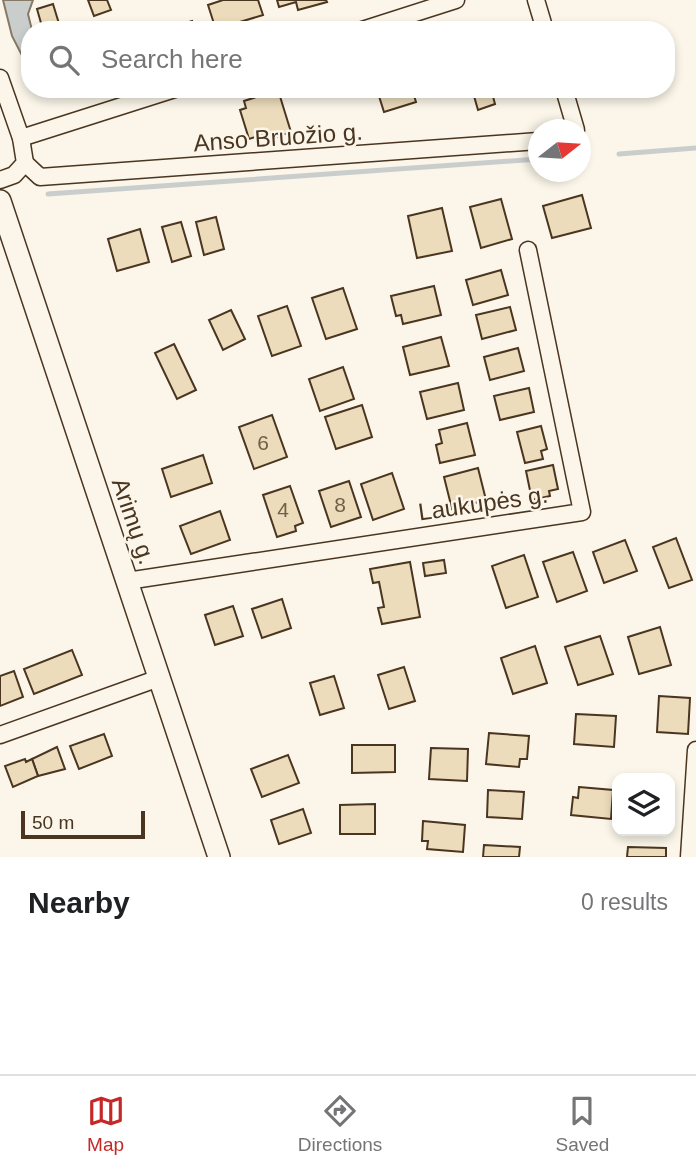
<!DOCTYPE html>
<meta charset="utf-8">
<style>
:root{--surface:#fff;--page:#f6f6f6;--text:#202124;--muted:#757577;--line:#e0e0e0;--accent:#c62828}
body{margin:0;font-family:Helvetica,sans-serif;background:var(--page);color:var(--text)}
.controls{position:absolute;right:21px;bottom:21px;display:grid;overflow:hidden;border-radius:14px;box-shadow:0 4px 10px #0003}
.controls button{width:63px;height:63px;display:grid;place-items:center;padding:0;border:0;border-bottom:2px solid var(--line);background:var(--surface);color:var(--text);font:35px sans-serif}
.compass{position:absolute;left:528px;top:119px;width:63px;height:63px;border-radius:50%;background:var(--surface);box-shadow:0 4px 10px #0003;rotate:73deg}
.scale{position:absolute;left:21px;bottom:18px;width:124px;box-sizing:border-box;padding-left:7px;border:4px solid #4a3520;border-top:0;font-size:19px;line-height:24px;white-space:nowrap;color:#4a3520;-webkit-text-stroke:5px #fbf6e9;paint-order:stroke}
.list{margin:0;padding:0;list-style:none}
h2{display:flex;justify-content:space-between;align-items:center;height:91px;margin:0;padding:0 28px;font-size:30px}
h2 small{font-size:23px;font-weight:400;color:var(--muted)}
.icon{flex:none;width:38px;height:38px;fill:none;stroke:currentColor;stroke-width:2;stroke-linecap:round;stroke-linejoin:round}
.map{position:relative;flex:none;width:696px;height:857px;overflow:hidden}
.search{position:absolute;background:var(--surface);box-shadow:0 4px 10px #0003;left:21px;right:21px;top:21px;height:77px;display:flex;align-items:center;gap:18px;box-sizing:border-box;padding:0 24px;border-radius:28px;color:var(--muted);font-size:26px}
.sheet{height:217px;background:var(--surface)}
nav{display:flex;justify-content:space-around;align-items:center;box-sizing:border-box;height:98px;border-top:2px solid var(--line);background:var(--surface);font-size:19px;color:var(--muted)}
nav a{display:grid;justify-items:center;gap:4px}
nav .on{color:var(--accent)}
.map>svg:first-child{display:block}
</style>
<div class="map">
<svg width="696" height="857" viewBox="0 0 696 857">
<rect width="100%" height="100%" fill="#fbf6e9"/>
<path fill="#c9cecd" stroke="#887966" stroke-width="2" d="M3 0H33L28 14 32 30 30 71 12 36Z"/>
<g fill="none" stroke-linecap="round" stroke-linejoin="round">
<g stroke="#c9cecd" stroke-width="5">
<path d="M619 154 696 148"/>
<path d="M48 194 538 159"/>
</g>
</g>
<g fill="#ecdcbc" stroke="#4a3520" stroke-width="2">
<path d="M88 0H107L111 10 94 16Z"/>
<path d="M223 0H258L263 15 240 22 242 27 216 30 208 5Z"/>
<path d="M277 0H326L327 2 298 10 296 2 279 7Z"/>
<path d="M53 4 60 27 43 30 37 9Z"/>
<path d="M192 21 194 30H163Z"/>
<path d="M369 89H412L416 102 384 112 378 93 371 95Z"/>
<path d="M472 89H491L495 104 478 110Z"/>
<path d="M278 90 291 132 267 140 265 134 249 139 240 110 246 108 244 101Z"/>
<path d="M582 195 591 228 552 238 543 206Z"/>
<path d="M501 199 512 239 481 248 470 207Z"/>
<path d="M442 208 452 251 417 258 408 216Z"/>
<path d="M216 217 224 249 204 255 196 222Z"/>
<path d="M181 222 191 256 172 262 162 227Z"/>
<path d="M140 229 149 262 117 271 108 239Z"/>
<path d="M501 270 508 295 473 305 466 280Z"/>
<path d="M434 286 441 315 403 324 401 315 396 316 391 296Z"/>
<path d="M343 288 357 329 326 339 312 298Z"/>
<path d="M287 306 301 346 272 356 258 316Z"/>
<path d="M510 307 516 330 482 339 476 315Z"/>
<path d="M231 310 245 339 223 350 209 320Z"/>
<path d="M441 337 449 366 410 375 403 347Z"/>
<path d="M174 344 196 390 177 399 155 353Z"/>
<path d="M518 348 524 371 490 380 484 357Z"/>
<path d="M343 367 354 399 320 411 309 379Z"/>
<path d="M458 383 464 410 427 419 420 392Z"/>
<path d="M529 388 534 412 500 420 494 396Z"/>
<path d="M362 405 372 437 336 449 325 417Z"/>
<path d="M272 415 287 457 254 469 239 427Z"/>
<path d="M467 423 475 455 440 463 436 445 442 443 439 430Z"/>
<path d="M541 426 547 449 541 451 543 459 525 463 517 432Z"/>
<path d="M203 455 212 483 171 497 162 469Z"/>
<path d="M553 465 558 489 549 491 550 496 532 500 526 471Z"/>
<path d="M478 468 486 500 452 509 444 477Z"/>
<path d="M392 473 404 509 373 520 361 484Z"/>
<path d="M349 481 361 517 331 527 319 491Z"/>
<path d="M290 486 303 523 295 526 296 531 277 537 263 495Z"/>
<path d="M220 511 230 540 191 554 180 526Z"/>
<path d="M676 538 692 580 669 588 653 547Z"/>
<path d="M625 540 637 571 604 583 593 552Z"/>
<path d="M573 552 587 591 557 602 543 562Z"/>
<path d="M524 555 538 597 506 608 492 566Z"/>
<path d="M444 560 446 573 425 576 423 563Z"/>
<path d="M410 562 420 617 382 624 378 608 384 607 379 582 373 583 370 569Z"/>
<path d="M282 599 291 628 262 638 252 609Z"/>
<path d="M233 606 243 636 215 645 205 615Z"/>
<path d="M660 627 671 665 639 674 628 637Z"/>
<path d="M600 636 613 674 578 685 565 647Z"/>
<path d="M535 646 547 683 513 694 501 658Z"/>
<path d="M72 650 82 675 34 694 24 669Z"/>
<path d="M404 667 415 701 389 709 378 675Z"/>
<path d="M14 671 23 697 0 706V676Z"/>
<path d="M334 676 344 708 320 715 310 683Z"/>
<path d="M659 696 690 698 688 734 657 732Z"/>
<path d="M576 714 616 716 614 747 574 744Z"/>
<path d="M489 733 529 736 527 759H520L519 767 486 764Z"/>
<path d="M104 734 112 756 79 769 70 746Z"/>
<path d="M352 745H395V772L352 773Z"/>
<path d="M57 747 65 769 38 776 32 759Z"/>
<path d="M431 748 468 749 467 781 429 779Z"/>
<path d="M288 755 299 783 262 797 251 769Z"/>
<path d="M25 759 26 762 32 759 38 776 13 787 5 766Z"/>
<path d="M579 787 613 790 611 819 571 815 573 797 578 798Z"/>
<path d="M488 790 524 792 522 819 487 817Z"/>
<path d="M375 804V834H340V805Z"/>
<path d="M303 809 311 833 279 844 271 820Z"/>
<path d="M423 821 465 825 463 852 427 849 428 841H422Z"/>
<path d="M484 845 520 847 519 857H483Z"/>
<path d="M628 847 666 848V857H627Z"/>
</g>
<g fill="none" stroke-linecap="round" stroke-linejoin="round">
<defs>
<g id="street">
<path d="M536 0 545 30"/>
<path d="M362 30 456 0"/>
<path d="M0 78 21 138 25 163 14 175 0 180"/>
<path d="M564 89 576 130"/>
<path d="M21 138 175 89"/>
<path d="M25 163 40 177 538 141"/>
<path d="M127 581 582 512 528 250"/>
<path d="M0 735 159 678"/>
<path d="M689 857 696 750"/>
</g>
<path id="secondary" d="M0 201 219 857"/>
</defs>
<use href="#street" stroke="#4a3520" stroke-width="19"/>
<use href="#secondary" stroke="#4a3520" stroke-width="24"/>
<use href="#street" stroke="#fbf6e9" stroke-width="16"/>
<use href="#secondary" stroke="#fbf6e9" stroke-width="21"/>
</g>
<g text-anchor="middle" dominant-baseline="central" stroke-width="5" stroke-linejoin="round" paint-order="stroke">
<g font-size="21" fill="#725f47">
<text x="263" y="442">6</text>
<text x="340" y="504">8</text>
<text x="283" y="509">4</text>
</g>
<g font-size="24" fill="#4a3520" stroke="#fbf6e9">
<text transform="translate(278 137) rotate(-4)">Anso Bruožio g.</text>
<text transform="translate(483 503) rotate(-8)">Laukupės g.</text>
<text transform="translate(134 521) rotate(71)">Arimų g.</text>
</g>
</g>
</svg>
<div class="controls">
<button><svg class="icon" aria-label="layers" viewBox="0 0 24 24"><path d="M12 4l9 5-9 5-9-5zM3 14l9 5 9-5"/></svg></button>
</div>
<svg class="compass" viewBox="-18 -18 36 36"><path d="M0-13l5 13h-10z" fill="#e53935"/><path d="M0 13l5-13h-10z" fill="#757577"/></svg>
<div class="scale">50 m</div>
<div class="search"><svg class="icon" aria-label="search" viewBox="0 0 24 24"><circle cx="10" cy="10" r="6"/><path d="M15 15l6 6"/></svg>Search here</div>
</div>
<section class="sheet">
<h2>Nearby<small>0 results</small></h2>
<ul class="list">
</ul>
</section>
<nav>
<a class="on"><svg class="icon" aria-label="map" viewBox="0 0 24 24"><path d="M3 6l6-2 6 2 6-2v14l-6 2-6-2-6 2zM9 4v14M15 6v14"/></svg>Map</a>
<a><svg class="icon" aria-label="directions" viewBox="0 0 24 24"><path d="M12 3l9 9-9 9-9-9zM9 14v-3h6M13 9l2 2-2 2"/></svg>Directions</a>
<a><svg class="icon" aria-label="saved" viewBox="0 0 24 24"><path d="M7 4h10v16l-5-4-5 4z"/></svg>Saved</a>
</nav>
